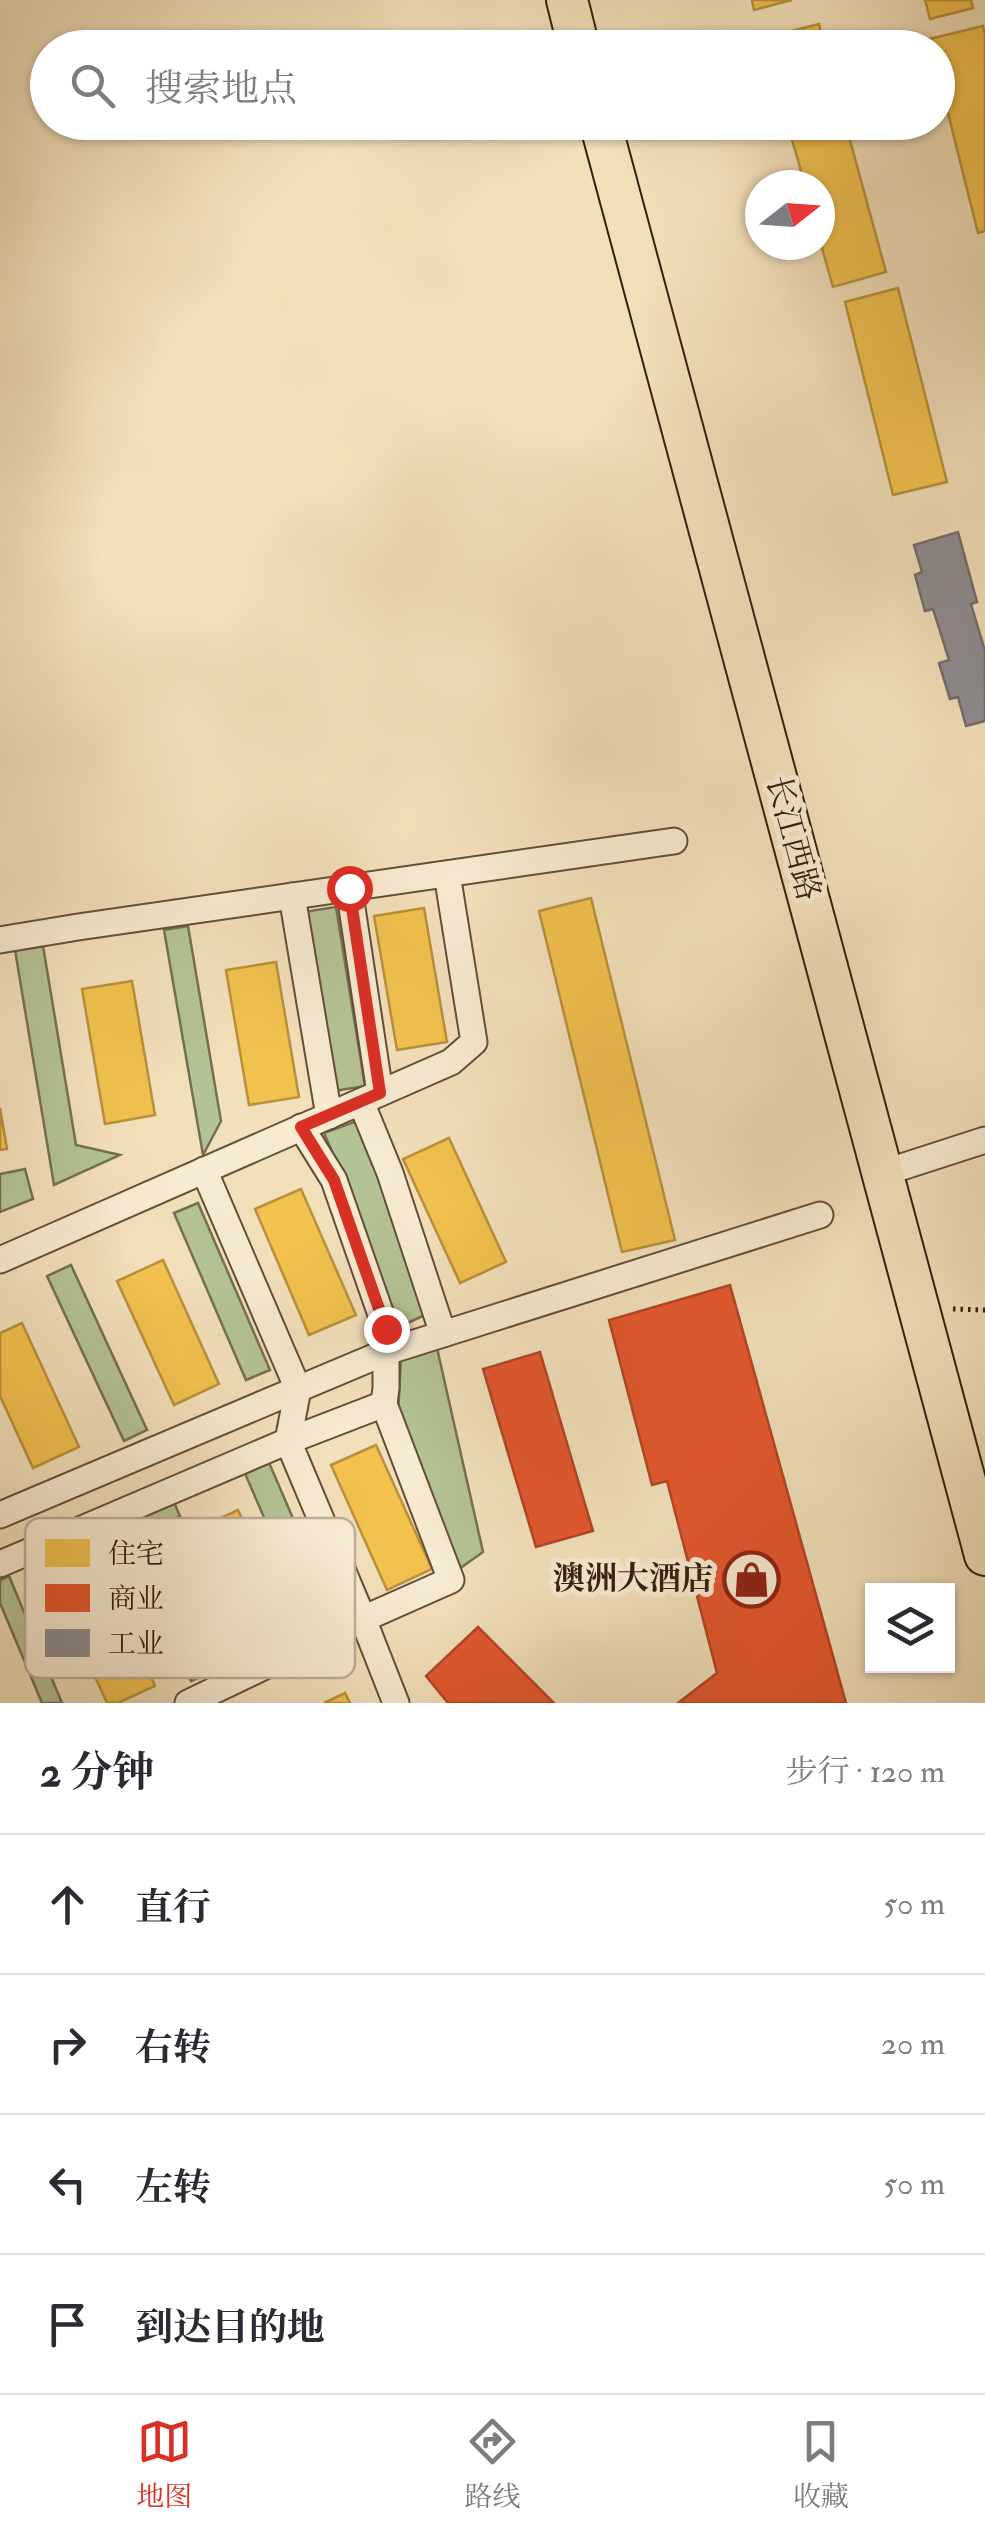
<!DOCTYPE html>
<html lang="zh">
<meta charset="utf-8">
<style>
:root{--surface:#fff;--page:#f7f7f7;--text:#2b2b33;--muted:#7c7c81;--line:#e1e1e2;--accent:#d93025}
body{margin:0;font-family:"IM FELL Double Pica","Noto Serif SC",serif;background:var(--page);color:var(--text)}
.controls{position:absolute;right:30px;bottom:30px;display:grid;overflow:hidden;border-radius:0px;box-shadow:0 2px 8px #0004}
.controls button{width:90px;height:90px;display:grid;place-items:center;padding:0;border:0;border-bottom:2px solid var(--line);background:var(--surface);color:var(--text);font:50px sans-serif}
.compass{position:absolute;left:745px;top:170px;width:90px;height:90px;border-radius:50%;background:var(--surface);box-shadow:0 2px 8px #0004;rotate:73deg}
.stop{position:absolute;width:30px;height:30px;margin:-22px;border:8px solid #d93025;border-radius:50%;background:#fff}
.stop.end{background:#d93025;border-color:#fff;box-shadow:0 2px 10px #0008}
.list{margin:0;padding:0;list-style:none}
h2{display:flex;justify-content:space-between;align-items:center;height:130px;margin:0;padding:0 40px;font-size:42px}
h2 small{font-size:32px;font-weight:400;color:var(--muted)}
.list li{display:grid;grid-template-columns:65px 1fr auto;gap:30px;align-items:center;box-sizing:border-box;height:140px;padding:0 40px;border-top:2px solid var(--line)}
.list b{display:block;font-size:38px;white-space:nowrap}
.list em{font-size:32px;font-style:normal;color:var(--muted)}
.icon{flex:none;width:55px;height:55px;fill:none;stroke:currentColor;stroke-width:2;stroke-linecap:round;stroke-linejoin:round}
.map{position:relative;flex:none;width:985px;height:1703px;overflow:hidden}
.search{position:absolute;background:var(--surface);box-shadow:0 2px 8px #0004;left:30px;right:30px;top:30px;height:110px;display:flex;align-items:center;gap:25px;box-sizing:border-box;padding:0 35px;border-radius:55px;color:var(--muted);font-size:38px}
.sheet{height:690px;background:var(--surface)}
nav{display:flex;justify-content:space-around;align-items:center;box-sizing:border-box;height:140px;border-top:2px solid var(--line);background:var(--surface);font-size:28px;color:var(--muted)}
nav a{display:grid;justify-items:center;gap:5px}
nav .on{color:var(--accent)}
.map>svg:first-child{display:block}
</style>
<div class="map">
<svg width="985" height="1703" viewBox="0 0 985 1703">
<rect width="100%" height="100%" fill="#f2e0ba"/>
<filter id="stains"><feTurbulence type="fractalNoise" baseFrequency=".002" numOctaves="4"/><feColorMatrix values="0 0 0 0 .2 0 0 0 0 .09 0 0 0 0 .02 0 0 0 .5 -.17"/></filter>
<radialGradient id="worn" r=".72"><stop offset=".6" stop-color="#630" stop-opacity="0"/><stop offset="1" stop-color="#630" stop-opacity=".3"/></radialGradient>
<g fill="#b4c395" stroke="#757052" stroke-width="2.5">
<path d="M336 907 365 1086 334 1091 304 912Z"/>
<path d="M188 926 221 1121 203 1155 164 930Z"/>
<path d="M43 946 76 1145 120 1155 54 1185 15 950Z"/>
<path d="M357 1121 393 1213 427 1314 395 1329 347 1186 324 1133Z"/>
<path d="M25 1169 33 1199 0 1212V1174Z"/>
<path d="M198 1203 270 1370 246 1380 174 1213Z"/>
<path d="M71 1265 147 1430 124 1441 47 1276Z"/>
<path d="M437 1348 483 1552 459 1569 398 1415 401 1359Z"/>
<path d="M267 1458 339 1625 315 1635 243 1469Z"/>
<path d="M173 1500 180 1516 147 1531 209 1673 191 1681 122 1523Z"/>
<path d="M9 1576 62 1703H42L0 1603V1580Z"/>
</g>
<g fill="#f2c14e" stroke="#ba903b" stroke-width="2.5">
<path d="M752 0H792L754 10Z"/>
<path d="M925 0H971L973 8 930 19Z"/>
<path d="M819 24 825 48H767L764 38Z"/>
<path d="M983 26 985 35V231L978 233 938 73V48H931L929 39Z"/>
<path d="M787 122H845L886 272 833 287 820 241V185H805Z"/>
<path d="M898 288 947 482 893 495 845 302Z"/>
<path d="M591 898 675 1240 622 1252 539 911Z"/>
<path d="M424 908 447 1042 397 1050 374 916Z"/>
<path d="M276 962 299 1097 249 1105 226 970Z"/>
<path d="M132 981 155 1115 105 1124 82 989Z"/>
<path d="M0 1108 7 1149 0 1150Z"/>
<path d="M449 1138 506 1262 460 1283 403 1159Z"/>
<path d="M301 1189 356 1315 309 1335 255 1209Z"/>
<path d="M163 1260 219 1384 174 1405 117 1281Z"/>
<path d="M22 1323 79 1447 33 1468 0 1396V1333Z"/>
<path d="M376 1445 432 1569 387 1590 331 1465Z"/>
<path d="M238 1510 295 1634 249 1655 193 1531Z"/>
<path d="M98 1562 155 1686 118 1703H107L52 1583Z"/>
<path d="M345 1693 350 1703H324Z"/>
</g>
<g fill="#e4572e" stroke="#b04625" stroke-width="2.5">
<path d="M730 1285 846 1703H678L717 1673 667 1481 652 1485 609 1320Z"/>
<path d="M540 1352 593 1531 536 1547 483 1369Z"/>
<path d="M478 1627 554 1703H448L426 1676Z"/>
</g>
<path fill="#8d8d92" stroke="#736c6b" stroke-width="2.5" d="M958 532 977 602 971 604 985 651V721L966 726 958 697 950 699 939 663 949 660 933 609 925 611 915 575 922 572 914 545Z"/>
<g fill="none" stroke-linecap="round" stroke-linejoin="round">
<defs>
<g id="street">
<path d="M349 888 380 1093"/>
<path d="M292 896 329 1116"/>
<path d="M0 940 78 927 674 841"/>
<path d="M361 1102 390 1173 443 1334"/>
<path d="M301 1127 334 1180 386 1329V1388L384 1404 451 1580 363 1619 396 1703"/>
<path d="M204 1170 298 1389 386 1352 820 1215"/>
<path d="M883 1173 985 1140"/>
<path d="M0 1260 451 1062 474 1042 447 874"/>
<path d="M0 1515 298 1389 288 1441 0 1564"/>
<path d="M188 1703 363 1619 288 1441 384 1404"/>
</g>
<g id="primary">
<path d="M567 0 579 48"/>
<path d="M600 122 985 1555"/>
</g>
</defs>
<use href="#street" stroke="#654e3a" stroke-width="29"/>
<use href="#primary" stroke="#361e0f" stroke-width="44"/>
<path stroke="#361e0f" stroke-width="5" stroke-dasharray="2.5 5" stroke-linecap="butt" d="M953 1309 985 1310"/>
<use href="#street" stroke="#f7ebd2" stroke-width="25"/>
<use href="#primary" stroke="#f2e0ba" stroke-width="40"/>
</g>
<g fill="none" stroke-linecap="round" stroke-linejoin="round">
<path stroke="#d93025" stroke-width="12" d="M349 888 380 1093 301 1127 334 1180 386 1329"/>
</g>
<defs>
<symbol id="shop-ring" viewBox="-11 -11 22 22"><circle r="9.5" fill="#f7ebd2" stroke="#8f2418" stroke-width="1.5"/><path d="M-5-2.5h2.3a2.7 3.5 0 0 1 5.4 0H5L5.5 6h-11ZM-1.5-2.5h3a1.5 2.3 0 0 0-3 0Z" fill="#8f2418"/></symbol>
</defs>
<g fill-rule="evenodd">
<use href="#shop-ring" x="720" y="1548" width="63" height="63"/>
</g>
<g text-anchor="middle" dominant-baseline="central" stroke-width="10" stroke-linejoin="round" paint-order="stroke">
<g font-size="32" fill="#361e0f" stroke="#f7ebd2">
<text transform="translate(793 838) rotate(75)">长江西路</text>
</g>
<g font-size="32" font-weight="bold" fill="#361e0f" stroke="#f7ebd2" text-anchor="end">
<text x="713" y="1579">澳洲大酒店</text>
</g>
</g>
<rect x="25" y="1518" width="330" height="160" rx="15" fill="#f7ebd2" stroke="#bdae98" stroke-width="2.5"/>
<rect x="45" y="1539" width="45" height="28" fill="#f2c14e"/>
<rect x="45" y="1584" width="45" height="28" fill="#e4572e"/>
<rect x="45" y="1629" width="45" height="28" fill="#8d8d92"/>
<g font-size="28" fill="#361e0f">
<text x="108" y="1563">住宅</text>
<text x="108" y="1608">商业</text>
<text x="108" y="1653">工业</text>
</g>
<rect width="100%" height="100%" filter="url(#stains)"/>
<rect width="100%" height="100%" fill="url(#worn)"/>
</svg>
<div class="controls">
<button><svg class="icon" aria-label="layers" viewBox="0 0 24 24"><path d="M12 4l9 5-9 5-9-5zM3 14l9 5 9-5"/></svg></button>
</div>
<svg class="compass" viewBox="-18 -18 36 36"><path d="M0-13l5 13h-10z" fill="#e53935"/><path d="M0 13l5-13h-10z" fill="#7c7c81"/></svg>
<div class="stop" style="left:349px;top:888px"></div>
<div class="stop end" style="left:386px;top:1329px"></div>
<div class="search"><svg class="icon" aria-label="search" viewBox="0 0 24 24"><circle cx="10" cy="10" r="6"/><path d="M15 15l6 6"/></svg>搜索地点</div>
</div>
<section class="sheet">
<h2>2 分钟<small>步行 · 120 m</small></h2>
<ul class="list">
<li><svg class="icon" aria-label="ahead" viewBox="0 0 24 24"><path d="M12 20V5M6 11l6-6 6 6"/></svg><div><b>直行</b></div><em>50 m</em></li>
<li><svg class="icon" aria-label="right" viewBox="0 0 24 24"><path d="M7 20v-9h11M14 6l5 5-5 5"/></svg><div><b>右转</b></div><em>20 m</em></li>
<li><svg class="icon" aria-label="left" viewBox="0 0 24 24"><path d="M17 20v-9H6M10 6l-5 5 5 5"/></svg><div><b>左转</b></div><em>50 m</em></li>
<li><svg class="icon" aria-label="arrive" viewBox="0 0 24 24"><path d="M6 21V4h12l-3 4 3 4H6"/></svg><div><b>到达目的地</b></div></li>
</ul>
</section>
<nav>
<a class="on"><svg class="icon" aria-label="map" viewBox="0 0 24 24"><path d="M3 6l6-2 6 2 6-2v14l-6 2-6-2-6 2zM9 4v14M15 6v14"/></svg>地图</a>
<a><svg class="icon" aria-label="directions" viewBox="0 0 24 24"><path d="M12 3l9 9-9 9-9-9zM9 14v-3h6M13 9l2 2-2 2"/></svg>路线</a>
<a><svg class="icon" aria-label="saved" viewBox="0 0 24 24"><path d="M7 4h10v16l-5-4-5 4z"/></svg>收藏</a>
</nav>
